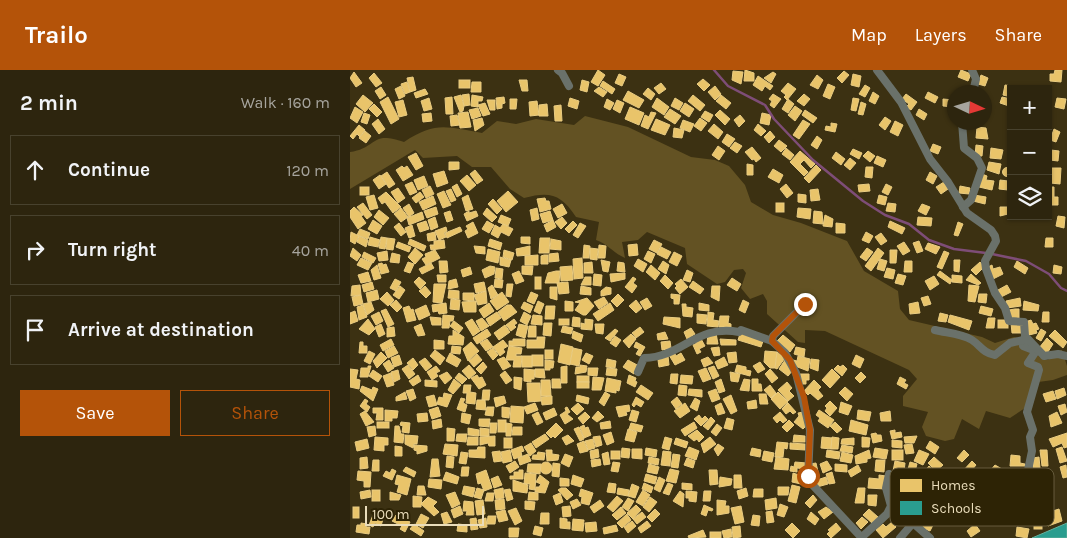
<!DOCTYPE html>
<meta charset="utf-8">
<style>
:root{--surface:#2d250e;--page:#39311c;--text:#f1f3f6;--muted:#a7a59e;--line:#48422e;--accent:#b45309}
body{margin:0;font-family:Karla,sans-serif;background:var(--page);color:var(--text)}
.controls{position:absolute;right:15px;top:15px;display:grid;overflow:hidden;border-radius:0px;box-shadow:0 1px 4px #0004}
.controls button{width:45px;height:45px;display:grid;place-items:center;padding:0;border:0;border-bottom:1px solid var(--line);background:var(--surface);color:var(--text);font:25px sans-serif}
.compass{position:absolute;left:597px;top:15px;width:45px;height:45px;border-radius:50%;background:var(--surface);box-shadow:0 1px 4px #0004;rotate:94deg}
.scale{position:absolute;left:15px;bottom:12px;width:119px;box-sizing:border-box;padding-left:5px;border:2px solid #eaddbb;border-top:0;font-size:14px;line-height:18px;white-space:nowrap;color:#eaddbb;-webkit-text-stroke:4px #2d2305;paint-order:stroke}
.stop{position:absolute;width:15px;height:15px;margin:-11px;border:4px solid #b45309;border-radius:50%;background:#fff}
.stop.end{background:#b45309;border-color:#fff;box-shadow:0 1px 5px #0008}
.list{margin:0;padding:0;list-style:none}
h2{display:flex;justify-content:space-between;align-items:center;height:65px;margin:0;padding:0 20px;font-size:21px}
h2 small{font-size:16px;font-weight:400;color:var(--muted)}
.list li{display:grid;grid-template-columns:32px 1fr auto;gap:15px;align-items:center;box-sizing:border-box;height:70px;margin:0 10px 10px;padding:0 10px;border:1px solid var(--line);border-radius:0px}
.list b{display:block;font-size:19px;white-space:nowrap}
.list em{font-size:16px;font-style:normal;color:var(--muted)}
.actions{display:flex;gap:10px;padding:15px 20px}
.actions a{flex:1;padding:11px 0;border:1px solid var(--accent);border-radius:0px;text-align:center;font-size:18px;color:var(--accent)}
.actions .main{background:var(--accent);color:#fff}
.icon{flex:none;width:28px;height:28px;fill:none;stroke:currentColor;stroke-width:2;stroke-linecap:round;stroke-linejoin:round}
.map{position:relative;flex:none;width:717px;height:468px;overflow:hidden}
header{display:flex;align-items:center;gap:30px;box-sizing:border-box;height:70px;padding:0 25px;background:var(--accent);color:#fff}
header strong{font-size:24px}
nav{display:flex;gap:28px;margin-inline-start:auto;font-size:18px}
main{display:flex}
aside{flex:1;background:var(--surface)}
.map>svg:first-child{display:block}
</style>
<header>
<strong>Trailo</strong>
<nav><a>Map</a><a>Layers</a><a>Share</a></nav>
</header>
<main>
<aside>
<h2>2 min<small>Walk · 160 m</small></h2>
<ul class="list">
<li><svg class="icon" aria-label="ahead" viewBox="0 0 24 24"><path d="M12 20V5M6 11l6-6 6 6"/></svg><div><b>Continue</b></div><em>120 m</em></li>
<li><svg class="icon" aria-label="right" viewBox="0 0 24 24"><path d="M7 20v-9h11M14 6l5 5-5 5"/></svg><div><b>Turn right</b></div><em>40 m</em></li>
<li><svg class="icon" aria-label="arrive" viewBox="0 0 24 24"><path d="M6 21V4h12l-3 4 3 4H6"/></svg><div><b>Arrive at destination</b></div></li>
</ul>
<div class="actions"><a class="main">Save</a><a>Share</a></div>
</aside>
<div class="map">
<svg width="717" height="468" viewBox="0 0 717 468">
<rect width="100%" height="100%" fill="#3c3112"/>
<path fill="#635223" d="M235 46 278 57 341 87 365 90 379 96 395 115 401 132 423 145 451 153 497 171 514 201 548 221 550 239 559 250 632 267 645 273 664 267 685 272 689 287 698 290 707 280H712L717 296V305L703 310 681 313 684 332 660 348 636 341 629 359 612 349 604 369 595 371 576 366 572 357 578 342 553 336V326L567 309 559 300 475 261 455 260V273L448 272 417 244V231L413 224 400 229 391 218 396 203 393 199 384 200 375 212 367 214 337 194 335 178 297 162 288 170 272 172 275 188C263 183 258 174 246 170L249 152 226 147C211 124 200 121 174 128L160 119 141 97H122L107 86 73 88 65 80 0 119V82C28 78 20 60 54 72 86 51 96 57 132 63L147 51 166 54 186 49 224 55Z"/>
<g fill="#e9c46a" stroke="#e9cc82">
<path d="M248 0 255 5 248 16 241 12Z"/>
<path d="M395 0 404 3V11H394Z"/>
<path d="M611 0 621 4 618 11 608 7Z"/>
<path d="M705 0H712L711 12 700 11V4H704Z"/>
<path d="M383 1 393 2 391 14 382 10Z"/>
<path d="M494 1 499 5 492 13 487 8Z"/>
<path d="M4 2 12 13 6 17 0 8Z"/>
<path d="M423 2 426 4 421 13 414 8Z"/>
<path d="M24 3 32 13 26 17 19 8Z"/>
<path d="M269 4 276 7 272 16 265 13Z"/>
<path d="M503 4 511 6 509 17 501 15Z"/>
<path d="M467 5 473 10 468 19 460 15Z"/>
<path d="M631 5 638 8 635 16 628 14Z"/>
<path d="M408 6 423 16 420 20 415 16 412 21 403 15Z"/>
<path d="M63 7 66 20 60 22 57 8Z"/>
<path d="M353 9 360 15 354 21 347 14Z"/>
<rect x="109" y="10" width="11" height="8"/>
<path d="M169 10H177L178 21H172Z"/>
<path d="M232 10 239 12 237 22 230 20Z"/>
<path d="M253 11 265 19 262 24 250 16Z"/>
<path d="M57 12 60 22 55 24 51 14Z"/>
<path d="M122 12H131V22H121Z"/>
<path d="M311 13 316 19 309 24 304 18Z"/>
<path d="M438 13 446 19 437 30 434 27 436 25 431 21Z"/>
<path d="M478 14 485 17 480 29 473 26Z"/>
<path d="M515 15 520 18 515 27 509 24Z"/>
<path d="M655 15 662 16 661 27 653 25Z"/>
<path d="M51 16 55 26 49 29 45 19Z"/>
<path d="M365 16 371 24 365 30 358 22Z"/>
<path d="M31 17 36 25 30 29 25 21Z"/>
<path d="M249 17 257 22 253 27 244 21Z"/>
<path d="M298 18 305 24 301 30 293 24Z"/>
<path d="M75 19 78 24 66 28 64 23Z"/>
<path d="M278 21 294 30 289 38 273 30Z"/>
<path d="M523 22 529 26 525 34 519 31Z"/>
<path d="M578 22 588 27 585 33 575 28Z"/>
<path d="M119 24 120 35 114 36 112 25Z"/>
<path d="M423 24 431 29 424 38 420 35 422 31 419 29Z"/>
<path d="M454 24 460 29 454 36 447 31Z"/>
<path d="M556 24 567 32 561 40 556 37 559 34 552 29Z"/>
<path d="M13 25 23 33 15 42 6 34Z"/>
<path d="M111 25 114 36 113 41 110 42 104 27Z"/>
<path d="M122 25 133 27 132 31H128V37L121 36Z"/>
<path d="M343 25 355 35 350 41 338 31Z"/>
<path d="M371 25 381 33 376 39 366 31Z"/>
<path d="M38 27 49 49 41 54 30 32Z"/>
<path d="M102 27 103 44H96L95 28Z"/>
<path d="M154 27 155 33 152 34V38L147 39 146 28Z"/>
<path d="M652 27 661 29 659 36 650 33Z"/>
<path d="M79 28 82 39 74 41 71 31Z"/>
<path d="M220 28 229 31 227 39 218 36Z"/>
<path d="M307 28 319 37 314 45 302 37Z"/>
<path d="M325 28 333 33 329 40 321 36Z"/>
<path d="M503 28 509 29 506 41 501 40Z"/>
<path d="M707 28 716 29 714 39 705 37Z"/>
<path d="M160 29H167L166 39H160Z"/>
<path d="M257 29 264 33 260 40 254 37Z"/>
<path d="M438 29 444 34 438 43 432 39Z"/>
<path d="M593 29 604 30 603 37 593 36Z"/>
<path d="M53 30 57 45 49 47 45 32Z"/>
<path d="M137 30H145V40H140Z"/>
<path d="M267 30 274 33 270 43 263 39Z"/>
<path d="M187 31 189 45 180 46 179 32Z"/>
<path d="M511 32 516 34 513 45 508 44Z"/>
<path d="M135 33 140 44 133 46 128 35Z"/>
<path d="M335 33 344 39 339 47 330 41Z"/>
<path d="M24 34 32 42 27 47 19 39Z"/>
<path d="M197 34 198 46H189V35Z"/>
<path d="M211 35 212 51H205L204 36Z"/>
<path d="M445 36 452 41 445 51 438 45Z"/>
<path d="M5 37 13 42 7 53 0 48Z"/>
<path d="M280 37 294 43 289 55 275 49Z"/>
<path d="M128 38 131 46 122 49 119 40Z"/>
<path d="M320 39 331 46 325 54 314 47Z"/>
<path d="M569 39 577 44 574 50 566 45Z"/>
<path d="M370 40 380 49 375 55 365 45Z"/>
<path d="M455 40 467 48 463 53 452 45Z"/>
<path d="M355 41 363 45 359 52 351 47Z"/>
<path d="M118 42 121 57 110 58 108 43Z"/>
<path d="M301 42 306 43 298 59 291 56 295 45 299 47Z"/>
<path d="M14 43 20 45 17 54 11 52Z"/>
<path d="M81 43 82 51 73 52 72 44Z"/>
<path d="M412 43 421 45 419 55 410 53Z"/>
<path d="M107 45 110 55 101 56 100 46Z"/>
<path d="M390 45 395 51 389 57 384 50Z"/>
<path d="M535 47 541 51 535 60 529 55Z"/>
<path d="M132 48 134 55 125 61 123 50Z"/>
<path d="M350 48 357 53 351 61 344 56Z"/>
<path d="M28 49 35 59 29 64 22 54Z"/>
<path d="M306 49 320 55 315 65 301 60Z"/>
<path d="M333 50 344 54 340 62 330 58Z"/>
<path d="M453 50 460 54 449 69 443 65Z"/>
<path d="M545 51 553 55 548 66 540 62Z"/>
<path d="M481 53 487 54 485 62 475 60 476 56 481 57Z"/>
<path d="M364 54 373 62 368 69 358 61Z"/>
<path d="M408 54 416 61 411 66 404 60Z"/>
<path d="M9 55 15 60 10 67 7 64 3 69 0 66Z"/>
<path d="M627 57 636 58 638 69 626 68Z"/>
<path d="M324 58 334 60 332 68 323 67Z"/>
<path d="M704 59 710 62 706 72 700 70Z"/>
<path d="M15 61 21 66 16 73 9 68Z"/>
<path d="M420 61 425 67 419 73 414 67Z"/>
<path d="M377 64 385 69 379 77 372 72Z"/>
<path d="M467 66 472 70 467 79 461 75Z"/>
<path d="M429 70 437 76 431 82 424 76Z"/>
<path d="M385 72 392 76 387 83 380 78Z"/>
<path d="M583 74 591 77 588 84 580 81Z"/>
<path d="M626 75 633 76 632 86H625Z"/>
<path d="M368 76 375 81 369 90 362 85Z"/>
<path d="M402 77 411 88 406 92 404 89 402 90 395 82Z"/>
<path d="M436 78 444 85 440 90 432 84Z"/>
<path d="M641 78 653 80 651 89 640 88Z"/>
<path d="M503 79 512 83 509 89 500 84Z"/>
<path d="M701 80 709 81 708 91 700 90Z"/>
<path d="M450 81 465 94 461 98 454 90 450 94 458 102 454 106 440 92Z"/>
<path d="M518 81 525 86 520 92 513 86Z"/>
<path d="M486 82 495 89 491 95 482 88Z"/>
<path d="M66 83 73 96 66 100 58 87Z"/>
<path d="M527 86 536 90 533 97 524 93Z"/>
<path d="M500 88 506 93 500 100 494 95Z"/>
<path d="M99 92H109V99L99 100Z"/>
<path d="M639 92 651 94 649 104 637 100Z"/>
<path d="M397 94 403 95V105H397Z"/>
<path d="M466 95 471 100 459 113 454 108Z"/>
<path d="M52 96 54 98 57 96 63 105 53 111 46 100Z"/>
<path d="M516 97H523L522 108 515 107Z"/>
<circle cx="657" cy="102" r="4.5"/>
<path d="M701 98H711L710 114 700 113Z"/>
<path d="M423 99 433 105 429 113 418 107Z"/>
<path d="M125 100 133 110 127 114 120 104Z"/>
<path d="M94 101 98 113 87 117 83 104Z"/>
<path d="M37 102 45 114 39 118 31 106Z"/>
<path d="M580 102 587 106 583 114 576 110Z"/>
<path d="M632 104 637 106 636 110 644 111 642 120 629 117Z"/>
<path d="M30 105 36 114 29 119 23 110Z"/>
<path d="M117 105 126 115 119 121 110 111Z"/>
<path d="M74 106 78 116 68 120 64 110Z"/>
<path d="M650 110 658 111V120L649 119Z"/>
<path d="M62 112 67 122 60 125 55 115Z"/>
<path d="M594 112 598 119 591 124 586 117Z"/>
<path d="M107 114 112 124 107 127 102 117Z"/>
<path d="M436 114 443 123 437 128 430 119Z"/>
<path d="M519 114 520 121 509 122 508 115Z"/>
<path d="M536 114 542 117 538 125 532 122Z"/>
<path d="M80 116 84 124 76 128 72 120Z"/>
<path d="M610 116 620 118 619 124 609 123Z"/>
<rect x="10" y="117" width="9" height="8"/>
<path d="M698 117H704V127H708V135H698Z"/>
<path d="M48 118 55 128 48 133 41 122Z"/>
<path d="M101 119 106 130 101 132 96 121Z"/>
<path d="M468 119 470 130 461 131 460 120Z"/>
<path d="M94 121 101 135 93 138 87 124Z"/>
<path d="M158 121 168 132 156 142 147 131Z"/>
<path d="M36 122 51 137 43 143 35 132 32 134 28 128Z"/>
<path d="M70 122 74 127 66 133 62 128Z"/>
<path d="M448 124 456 125V133L448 132Z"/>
<path d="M24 125 28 138 20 140 16 127Z"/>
<path d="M118 125 123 139 116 141 112 128Z"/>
<path d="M529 125 537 127 535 135 527 133Z"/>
<path d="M624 125 636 127 635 134 623 131Z"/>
<path d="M83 126 86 134 73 140 69 132Z"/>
<path d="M195 128 196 131H199L201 139 190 142 187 129Z"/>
<path d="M143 129 152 139 147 144 138 134Z"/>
<path d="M13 133 22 145 17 149 7 137Z"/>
<rect x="426" y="133" width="8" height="9"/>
<path d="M538 133 546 134 545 142 536 141Z"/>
<path d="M59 134 64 143 59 147 53 138Z"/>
<path d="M212 134 217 143 208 148 203 139Z"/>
<path d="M572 134 580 137 576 145 568 141Z"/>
<path d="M4 137 13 145 11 146 16 153 8 159 0 147V141Z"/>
<path d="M86 137 88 144 77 148 74 141Z"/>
<path d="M650 137H659L658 144 650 146Z"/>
<path d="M51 138 58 147 51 152 44 144Z"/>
<path d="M137 138 147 147 142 152 133 144Z"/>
<path d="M187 138 189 149 182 151 180 140Z"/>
<path d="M448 138 461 139 460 149 447 147Z"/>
<path d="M29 140 39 148 33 155 24 147Z"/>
<path d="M100 141 103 150 97 152 94 143Z"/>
<path d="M119 141V143L126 141 128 146 117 151 114 144Z"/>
<path d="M200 141 203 150 193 153 190 144Z"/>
<path d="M464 141 472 142 473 154 463 153Z"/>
<path d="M72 142 74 149 59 155 57 148Z"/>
<path d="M151 145 161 149 158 156 148 152Z"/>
<path d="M475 145 483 149 482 157 473 156Z"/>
<path d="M708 146 715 147 714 158 706 156Z"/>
<path d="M85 147 88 157 81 160 78 150Z"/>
<path d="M212 147 217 153 211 159 205 152Z"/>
<path d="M568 147 582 148 581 156 567 155Z"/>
<path d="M23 150 32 156 27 164 18 159Z"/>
<path d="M203 150 206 157 197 162 194 155Z"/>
<path d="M76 151 79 159 70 162 67 154Z"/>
<path d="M137 151 144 155 139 163 132 159Z"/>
<path d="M223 151 227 155 219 163 215 159Z"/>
<path d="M540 151 555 158 552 164 538 157Z"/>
<path d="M123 152 128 163 118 168 115 161 118 159 116 156Z"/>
<path d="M608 152 613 154 608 166 604 165Z"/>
<path d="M49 153 56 162 51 166 44 157Z"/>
<path d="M230 153 236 156 228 168 223 165Z"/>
<path d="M486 153 495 154V163H486Z"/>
<path d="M153 154 163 159 159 166 151 162 148 168 141 164 145 155 150 158Z"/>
<path d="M62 155 65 166 59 168 55 158Z"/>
<path d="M96 157 97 161 94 163 96 167 89 170 85 161Z"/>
<path d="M110 157 112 161 97 168 95 163Z"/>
<path d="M10 159 20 163 18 169 7 165Z"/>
<path d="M1 162 9 166 5 174 0 171Z"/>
<path d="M85 162 86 170 78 171 77 164Z"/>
<path d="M516 162 523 166 519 173 512 170Z"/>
<path d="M531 163 537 171 531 175 525 167Z"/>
<path d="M9 166 18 170 16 177 7 172Z"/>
<path d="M20 167 30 170 28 177 18 175Z"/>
<path d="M31 167 37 168 35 179 29 178Z"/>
<path d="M171 167H180V174L171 173Z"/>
<path d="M37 168 45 169 43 180 36 179Z"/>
<path d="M190 168H200L199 183H189Z"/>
<path d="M696 168H703V177H695Z"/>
<path d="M60 169 76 176 74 181 58 174Z"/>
<path d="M140 169 152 173 150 180 138 176Z"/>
<path d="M201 169 211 171V180L200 179Z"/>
<path d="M94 170 95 178 81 180 80 175H84V171Z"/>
<path d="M304 170 312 174 307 183 299 179Z"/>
<path d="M569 171 573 181 567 183 563 173Z"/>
<path d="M48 172 61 177 59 182 46 177Z"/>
<path d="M554 172 560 181 553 185 547 176Z"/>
<path d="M578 173 590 177 586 184 575 179Z"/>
<path d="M287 174 288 185 279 186 278 175Z"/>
<path d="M234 175 240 176 239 188H233Z"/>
<path d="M249 175 256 176 255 188H248Z"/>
<path d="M124 176 135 177V184L126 183Z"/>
<path d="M180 176V185L167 186 166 179Z"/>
<path d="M311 177 321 182 317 189 307 184Z"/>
<path d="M3 178 11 185 7 191 0 186Z"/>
<path d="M65 178 73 185 65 194 58 187Z"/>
<path d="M240 178 248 179 247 190 240 189Z"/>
<path d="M517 178 523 182 516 191 510 187Z"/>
<path d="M528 178 534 183 521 201 515 196Z"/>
<path d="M138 179 150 182 148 193 136 190Z"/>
<path d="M85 180 90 188 76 195 72 189 76 187 75 184Z"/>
<path d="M154 180 164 183 162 190 153 187Z"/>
<path d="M540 180H547L546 193H540Z"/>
<path d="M37 181 38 190 29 191 27 183Z"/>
<path d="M298 181 305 184 301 193 294 189Z"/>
<path d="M594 181 599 183 592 199 587 197Z"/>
<path d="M14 182 26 188 23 193 12 187Z"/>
<path d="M324 182 332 186 327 196 319 192Z"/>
<path d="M42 183 50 185 49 193 40 192Z"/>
<path d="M208 183 209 191 199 192V184Z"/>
<path d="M188 185V195H175V186Z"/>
<path d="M194 185H198V194H191V186Z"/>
<path d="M150 187 161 190 159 197 150 195Z"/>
<path d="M11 188 22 193 18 200 7 195Z"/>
<path d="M232 188 233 208 224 209 223 189Z"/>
<path d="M288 189 297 194 293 202 284 196Z"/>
<path d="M530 189 537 191 534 201 527 199Z"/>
<path d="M251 190 260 192 258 202 253 201Z"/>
<path d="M604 190H610L609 202 604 201Z"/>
<path d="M89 191H97L98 202 90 203Z"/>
<path d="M313 191 319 195 316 204 308 199Z"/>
<path d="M555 191H562V202H554Z"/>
<path d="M667 191 678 198 675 204 664 197Z"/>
<path d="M58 192 64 194 60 203 54 201Z"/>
<path d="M242 192 243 203H234V193Z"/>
<path d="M268 192 274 193 275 202 267 201Z"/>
<path d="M630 192 634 197 626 205 621 200Z"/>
<path d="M32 193 33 195 36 194 39 202 31 204 28 194Z"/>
<path d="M81 193 84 198 72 204 69 199Z"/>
<path d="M27 195 31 208 24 210 21 200Z"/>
<path d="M301 195 310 203 305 210 296 202Z"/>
<path d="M642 195 643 199 650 197 653 204 643 209 638 197Z"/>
<path d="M704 195 712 197 711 204 703 203Z"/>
<path d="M140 196 145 197 144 204 135 208 132 200Z"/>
<path d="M172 196H183L182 205 172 204Z"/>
<path d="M222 196 223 210 211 211 210 197Z"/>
<path d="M120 197 122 204 113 207 111 200Z"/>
<path d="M146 198 153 199 152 209 145 208Z"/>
<path d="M537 198 545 200 543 209 534 207Z"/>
<path d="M337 200 343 203 340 212 333 210Z"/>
<path d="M169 201 174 211 166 214 162 204Z"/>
<path d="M206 201H210L209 213H195L198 203Z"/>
<path d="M590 201 602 210 600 214 587 205Z"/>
<path d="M18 202 21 211 11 213 8 205Z"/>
<path d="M275 203V209L261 212 260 204Z"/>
<path d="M244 204 252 205 251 216 243 215Z"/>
<path d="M548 204 556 206 553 215 545 213Z"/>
<path d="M621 204 631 213 628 215 616 210Z"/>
<path d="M87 205H96V212H88Z"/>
<path d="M315 205 323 213 318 219 310 211Z"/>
<path d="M602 205 612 206V213L602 212Z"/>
<path d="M584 206 589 214 580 220 575 211Z"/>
<path d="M69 207 76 213 70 219 64 212Z"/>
<rect x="185" y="207" width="6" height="12"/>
<path d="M235 207H241V215H231Z"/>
<path d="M283 207 286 209 283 213 287 216 282 223 275 217Z"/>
<path d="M382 208 391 214 387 221 377 215Z"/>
<path d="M45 209 51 212 46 221 40 218Z"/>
<path d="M106 209 108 217 98 219 99 211Z"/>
<path d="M145 209 153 210 152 218 144 217Z"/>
<path d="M331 209 338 217 330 224 325 218 327 216 325 214Z"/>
<path d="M343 211 354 219 350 224 339 217Z"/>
<path d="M22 212 24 219 14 222 12 215Z"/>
<path d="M134 212 136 221 126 223 124 214Z"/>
<path d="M218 212 219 223 209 224 207 213Z"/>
<path d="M84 214H96L92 233 83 232Z"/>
<path d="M157 214H163L161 227 156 226Z"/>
<path d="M10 215 11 225 1 226 2 216Z"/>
<path d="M142 215 148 225 141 229 138 218Z"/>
<path d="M619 215 629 216 625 232 618 231Z"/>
<path d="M657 215 661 222 651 227 648 220Z"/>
<path d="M50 216 55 220 49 229 43 225Z"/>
<path d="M75 216 81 223 76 228 69 221Z"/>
<path d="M231 216 241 218V225L230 224Z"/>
<path d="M362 216H370L369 231 361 227Z"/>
<path d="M200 217H207V230L200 228Z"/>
<path d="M256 217 261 218V224L251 226V221Z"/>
<path d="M27 220 29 229 18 232 16 223Z"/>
<path d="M99 220 109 221V229L98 228Z"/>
<path d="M136 221 137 233 128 235 124 225Z"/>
<path d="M37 222 44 230 38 236 30 229Z"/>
<path d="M152 222 159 232 147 240 140 231Z"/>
<path d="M181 222 188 225 184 234 177 231Z"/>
<path d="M113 223H124V231L113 230Z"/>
<path d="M268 224 274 230 267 237 261 231Z"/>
<path d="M321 224 330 225 329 234H324V229L321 228Z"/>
<path d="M629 224H637L636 233 628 232Z"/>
<path d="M11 225 13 234 4 236 2 227Z"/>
<path d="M578 226 581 234 574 236 571 228Z"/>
<path d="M254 227 258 233 249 239 244 232Z"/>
<path d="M237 228 244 236 236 245H233L225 240 230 233 225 232Z"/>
<path d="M297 228 302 236 295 240 290 232Z"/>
<path d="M670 228 671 236 657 238 656 231Z"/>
<path d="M101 229 110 230 109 240 100 239Z"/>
<path d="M46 230 52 237 47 242 40 235Z"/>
<path d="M286 230 292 238 286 243 279 236Z"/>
<path d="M393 230 399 233 395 243 389 240Z"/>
<path d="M126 231V242H114L112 232Z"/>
<path d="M188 231 194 234 190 244 184 241Z"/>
<path d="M215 231 223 232V241H215Z"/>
<path d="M674 231 689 235 688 241 673 240Z"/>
<path d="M21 232 24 240 17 245 13 234Z"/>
<path d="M174 232 183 236 180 243 171 238Z"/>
<path d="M568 232 570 243 560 244 559 234Z"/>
<path d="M96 233 97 243 89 244 88 241 83 242 82 235Z"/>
<path d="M139 233 144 241 134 248 129 240Z"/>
<path d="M260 233 264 240 248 251 243 244Z"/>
<path d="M349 233 359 235V241L349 240Z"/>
<path d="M332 234H336V237L343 238 342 247 333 246Z"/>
<path d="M13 235 17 247 9 250 7 237Z"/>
<path d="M76 235 80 245 69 250 65 240Z"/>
<path d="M157 235H161L167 242 154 251 148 242Z"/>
<path d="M59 236 61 240 63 239 66 250 57 252 53 238Z"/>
<path d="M196 236H205L204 249H195Z"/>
<path d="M631 236 643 239 641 246 629 243Z"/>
<path d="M36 239 44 254 38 257 31 241Z"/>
<path d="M665 239H669V249H659V240Z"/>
<path d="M5 241 8 251 0 254V243Z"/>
<path d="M29 242 33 251 26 255 21 246Z"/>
<path d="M147 242 151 248 140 256 136 249Z"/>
<path d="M174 242 181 246 177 255 170 251Z"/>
<path d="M358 242 364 243 363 250 369 251 368 257 357 256Z"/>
<path d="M693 242H699V252H692Z"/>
<path d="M590 243 598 245 596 252 588 251Z"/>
<path d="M347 244 357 245 356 254 347 253Z"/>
<path d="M93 245 104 246 103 251H100L99 258H92Z"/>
<path d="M183 245 192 246V255L181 254Z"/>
<path d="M600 245 622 251 619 260 598 252Z"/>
<path d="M370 246H379L378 253 381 254V257H369Z"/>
<path d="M80 247 91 248V255H82Z"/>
<path d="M223 247 230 248V257L222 256Z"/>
<path d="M314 247 330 248V258L313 254Z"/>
<path d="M132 248 139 256 131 261 126 251Z"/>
<path d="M638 248H645L644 258H636Z"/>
<path d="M18 249 25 259 19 265 9 259Z"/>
<path d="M122 249 130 261 123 266 115 253Z"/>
<path d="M164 249 167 253 164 255 166 257 161 261 156 255Z"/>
<rect x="209" y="249" width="10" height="6"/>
<path d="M235 249 243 250 242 260 231 259V253L235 254Z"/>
<rect x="648" y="250" width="10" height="8"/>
<path d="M681 250 683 254 686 253 689 259 686 260 687 263 679 265 675 252Z"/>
<path d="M104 251 113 258 109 263 100 256Z"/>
<path d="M194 253H202L201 266 193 265Z"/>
<path d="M661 253H673L671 263H662Z"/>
<path d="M31 254 35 264 29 267 25 257Z"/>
<path d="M71 254 75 265 68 266 64 257Z"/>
<path d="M169 254 178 256 175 268 166 265Z"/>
<path d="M245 254H254L253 264 246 263Z"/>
<path d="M155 255 160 262 149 270 144 263Z"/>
<path d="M179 256H186V267H178Z"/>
<path d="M213 256 223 258 221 264 211 262Z"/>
<path d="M44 257 45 266 37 267V258Z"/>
<path d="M290 257 294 262 286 268 282 263Z"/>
<path d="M341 258 345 264 337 269 334 262Z"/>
<path d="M137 259 141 265 127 274 123 268Z"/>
<path d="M265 259 268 261 260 271 255 268Z"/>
<path d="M691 259 696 262 691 271 686 268Z"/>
<path d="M103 260 114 267 113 275 98 274 99 266H103Z"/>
<path d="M705 260 717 272 713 278 699 266Z"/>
<path d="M223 261 233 265 231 272 222 268Z"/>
<path d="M391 261 413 271 411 277 388 270Z"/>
<path d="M315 262 318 269 308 270 307 264Z"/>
<path d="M358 263H366L368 274H357Z"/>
<path d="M281 264 286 269 279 278 273 271Z"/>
<path d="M433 265 445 275 440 282 427 271Z"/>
<path d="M265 266 271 270 266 277 260 273Z"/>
<path d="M187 267H195L194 278H177V270H187Z"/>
<path d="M350 267 355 276 349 279 351 282 347 284 343 275 347 273 345 270Z"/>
<path d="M697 268 703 274 696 285 689 278Z"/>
<path d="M41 269 44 275 33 281 30 275Z"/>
<path d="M137 269 143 277 136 281 130 273Z"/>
<path d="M163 269H175V276H159V271H163Z"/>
<path d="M370 269 386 270V275H371Z"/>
<path d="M84 270 94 271V279H84Z"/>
<path d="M153 270 158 276 153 279 155 282 150 286 143 277Z"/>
<path d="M320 271 321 278 312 280 311 272Z"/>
<path d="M10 272H13V276H17V283H9Z"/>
<path d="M121 272 129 281 118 291 113 279Z"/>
<path d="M286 272 295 277 290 286 286 284 289 279 284 277Z"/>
<path d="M211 274 223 277 220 295 208 292Z"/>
<path d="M44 276 48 283 38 288 35 281Z"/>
<path d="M102 276 111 277 110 284 101 283Z"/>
<path d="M159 276 172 278 171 284H166V286H172L171 297H163L164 290H156Z"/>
<path d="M369 277 370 285 364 286 361 278Z"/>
<path d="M446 277 455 279 454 287 444 284Z"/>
<path d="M143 278 148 285 143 290 137 282Z"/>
<path d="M223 278 232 280 229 296 220 294Z"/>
<path d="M85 280 95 288 90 295 80 286Z"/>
<rect x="195" y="280" width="8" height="9"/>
<path d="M19 281 25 284 20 294 14 291Z"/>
<path d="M415 281 427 282 425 298H420L414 292Z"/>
<path d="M31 282 37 288 27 298 23 291Z"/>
<path d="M324 282 326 286 331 283 335 290 325 295 319 285Z"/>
<path d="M386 282 387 292 379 293 377 283Z"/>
<path d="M427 282 435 288 427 299 425 298Z"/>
<path d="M100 283 111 290 107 297 96 291Z"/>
<path d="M236 283 243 286 239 294 232 290Z"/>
<path d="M127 284 132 290 124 297 119 291Z"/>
<path d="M49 285 52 294 44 297 41 288Z"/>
<rect x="182" y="285" width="11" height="11"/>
<path d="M506 285 514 289 510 298 502 294Z"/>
<rect x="172" y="286" width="10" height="11"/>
<path d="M318 286 319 295 309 297 308 290Z"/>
<path d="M448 286 460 289 458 301 445 296 443 290 447 291Z"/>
<path d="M154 287 161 296 153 300 147 290Z"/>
<path d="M358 287 363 293 354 297 351 290Z"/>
<path d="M374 287 378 295 368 299 365 292Z"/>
<path d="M63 288 68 295 63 300 57 293Z"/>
<path d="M75 288 82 296 76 301 69 292Z"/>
<path d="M257 289 266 291 265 298 256 297Z"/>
<path d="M461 289 469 290 468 301 460 298Z"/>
<path d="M39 290 44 298 38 302 33 294Z"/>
<path d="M195 290 204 291 203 298H200V300H195Z"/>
<path d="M278 290 289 296 284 304 273 297Z"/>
<path d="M435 290 441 295 443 300 438 306 429 299Z"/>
<path d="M133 292 137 297 131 304 126 299Z"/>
<path d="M410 292 415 299 408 303 403 296Z"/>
<path d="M58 295 65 304 59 309 52 299Z"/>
<path d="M119 295 126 303 119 309 112 301Z"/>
<path d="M230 295 237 296 236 302 225 304 226 297H230Z"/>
<path d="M387 295 396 297V300L401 301 400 306 385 302Z"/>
<path d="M488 295 490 297 493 295 497 299 492 306 484 299Z"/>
<path d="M18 296H21L18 307H10L11 298H18Z"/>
<path d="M86 296 90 301 86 303 88 306 82 310 77 302Z"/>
<path d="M217 296V313H211V297Z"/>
<path d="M364 296 369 306 363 309 358 298Z"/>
<path d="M238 298H248L247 306 238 305Z"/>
<path d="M257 298 267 299 266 306 256 305Z"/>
<path d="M356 298 361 309 353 312 348 301Z"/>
<path d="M0 299 8 300 6 309 10 310 9 319 0 317Z"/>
<path d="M174 299 185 300 184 309H181V312L174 311Z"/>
<path d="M185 299H194L195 308 185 307Z"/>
<path d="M420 299 428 308 422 313 415 304Z"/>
<path d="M482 299 490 307 480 318 472 310Z"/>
<path d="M23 300 32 306 28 312 19 306Z"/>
<path d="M48 300 50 309 44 312 41 302Z"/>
<path d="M155 301 162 310 156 314 150 305Z"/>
<path d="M97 302 102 308 95 314 89 306Z"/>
<path d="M380 302 390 304 388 312 381 311Z"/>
<path d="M511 302 516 307 510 313 505 308Z"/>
<path d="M41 303 44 315 37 317 33 306Z"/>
<path d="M109 303 117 309 112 314 105 308Z"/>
<path d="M321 304H328L327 314 320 313Z"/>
<path d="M449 304H459V310H456V314H450Z"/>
<path d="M68 305 71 311 63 316 59 311Z"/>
<path d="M127 305 129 308 132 307 136 315 129 319 121 308Z"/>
<path d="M279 305 286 308 285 311 287 312 285 317 277 313Z"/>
<path d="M331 305 343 306 342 314 330 313Z"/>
<rect x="227" y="306" width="12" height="6"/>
<path d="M164 307 172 308 171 320 164 318Z"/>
<path d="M243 307 254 308 251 320H242Z"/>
<path d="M550 307 556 310 554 313 558 315 556 319 547 314Z"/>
<path d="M257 308 271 311 269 321 266 320V323L255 321Z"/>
<path d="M104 309 111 315 103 324 98 320Z"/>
<path d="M202 309H210L211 318H202Z"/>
<path d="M371 309 375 321 369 323 365 312Z"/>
<path d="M394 309 400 310 399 321 390 320Z"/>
<path d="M402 309H408V314H411L412 321H402Z"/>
<path d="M75 310 87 311V317L75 316Z"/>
<path d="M191 310H200L201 326H191Z"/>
<path d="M464 310 471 317 468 320 473 326 468 330 460 323 458 325 454 321Z"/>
<rect x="227" y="312" width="12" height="6"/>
<path d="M437 312 442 318 439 321 444 326 438 331 428 320Z"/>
<path d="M177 313H190L191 331 178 332Z"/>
<path d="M114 315H121L120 322 126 323 125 334 116 333 117 323H113Z"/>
<path d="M291 315 303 323 298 330 286 322Z"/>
<path d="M329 315 337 316 336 326 328 325Z"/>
<path d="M420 315 426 323 421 328 414 320Z"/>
<path d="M12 316 22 320 23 317 28 319 23 331 10 321Z"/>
<path d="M495 317 503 324 497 331 489 323Z"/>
<path d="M714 318 716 325 707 329 705 321Z"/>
<path d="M63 319 66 328 60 331 56 321Z"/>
<path d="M339 319 352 320V327L338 325Z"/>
<path d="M366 319 370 329 362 332 358 322Z"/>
<path d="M133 320H140L139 330H132Z"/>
<path d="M703 321 706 329 696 332 693 324Z"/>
<path d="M55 322 57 329 46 331V327Z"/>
<path d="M255 322 260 325 254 336 249 332Z"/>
<path d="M428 322 438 332 430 339 421 329Z"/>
<path d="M94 323 102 325 97 337 87 334 89 327 93 328Z"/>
<path d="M409 324H416L418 334H410Z"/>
<path d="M84 325 87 335 79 337 76 327Z"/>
<path d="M227 325 239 328 238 334 226 331Z"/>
<path d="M381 325 387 341 381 344 373 329Z"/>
<path d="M154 326 156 333 146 337 144 328Z"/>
<path d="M202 326V334L192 335 191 327Z"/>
<path d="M286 327 294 332 291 337 286 334 284 337 282 335Z"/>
<path d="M327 327 332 334 326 339 321 332Z"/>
<path d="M111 328 115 329 113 333 117 335 115 342 107 339Z"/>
<path d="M345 328 350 331 347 341 340 337Z"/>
<path d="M15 329 18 331 16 334 20 337 17 342 10 336Z"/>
<path d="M127 330H135L136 340 126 339Z"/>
<path d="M406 330 407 338 398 339 397 332Z"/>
<path d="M480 331 487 338 480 346 475 341 477 338 475 336Z"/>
<path d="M491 332 502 336 498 345 489 342Z"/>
<path d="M185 333 188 340 177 344 174 337Z"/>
<path d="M228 333 234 339 227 345 221 339Z"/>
<path d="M335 333 340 341 330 348 324 341Z"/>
<path d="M371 333 375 343 368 345 365 336Z"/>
<path d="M438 333 446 342 443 344 440 341 436 344 432 339Z"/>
<path d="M715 334 717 342 711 345 708 336Z"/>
<path d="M279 335 280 341 276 342 277 345 269 347 266 337Z"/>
<path d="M161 336 174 337 173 353 160 352Z"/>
<path d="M88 337 91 346 82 349 79 340Z"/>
<path d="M137 337H144L143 346 135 345Z"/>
<path d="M152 337 160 338 159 348 152 347Z"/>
<path d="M217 337 220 342 217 344 223 349 215 354 210 345 216 341 215 338Z"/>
<path d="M23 338H33V350H26L27 343H23Z"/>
<path d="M204 338 207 345 196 350 193 343Z"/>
<path d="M35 340 48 341 47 348H42V351H35Z"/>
<path d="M282 340 289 342 286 352 279 350Z"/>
<path d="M469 340 484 350 478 358 468 351 470 348 466 345Z"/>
<path d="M508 340 521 342 519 351 507 349Z"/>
<path d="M15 341 24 352 16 356 10 344Z"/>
<path d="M248 341 254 347 247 352 242 348Z"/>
<path d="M540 341 541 351H531L530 343Z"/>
<path d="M188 342 193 352 187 355 182 345Z"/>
<path d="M235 342 240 347 233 354 228 348Z"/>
<path d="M430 342 437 350 433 353 430 350 427 353 423 348Z"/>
<path d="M453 342 459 353 453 359 444 352 449 346 448 343Z"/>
<path d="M707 342 712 353 701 357 699 346Z"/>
<path d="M77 343 78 351 68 352 67 344Z"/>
<path d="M112 343 121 345 119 354 111 352Z"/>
<path d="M349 345 352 349 355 346 358 349 351 356 344 349Z"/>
<path d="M361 347 365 351 358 360 353 356Z"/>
<path d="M377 348 384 350 382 360 374 358Z"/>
<path d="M91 349 92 357 83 359 82 351Z"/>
<path d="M129 349H140L139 357 129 356Z"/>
<rect x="148" y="350" width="8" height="12"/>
<path d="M439 350 444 355 437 362 432 357Z"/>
<path d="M501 350 518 355 516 365 499 361Z"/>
<path d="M260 351 261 358 251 359 250 353Z"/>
<rect x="27" y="352" width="12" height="6"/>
<path d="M51 352 60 353 59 363 52 362 53 356 50 355Z"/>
<path d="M344 352 347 358 335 366 331 360Z"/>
<path d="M485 352 492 359 487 363 480 356Z"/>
<path d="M140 353H147L146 363H140Z"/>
<path d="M156 353 162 354 161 366H156Z"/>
<path d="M206 353 213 360 205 368 203 366 201 368 196 363Z"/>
<path d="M281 353 293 356 291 362 279 359Z"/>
<path d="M367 354 372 358 366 366 361 362Z"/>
<path d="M234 355 235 358 238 357 241 365 234 368 230 357Z"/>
<path d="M25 356 26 365 19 367 17 357Z"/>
<path d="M45 356H49L51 364H54L53 373 44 372Z"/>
<path d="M163 357H172V365H162Z"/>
<path d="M229 357 234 369 230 371 224 359Z"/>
<path d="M97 358 105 359 104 371H97Z"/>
<path d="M118 358 129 360V366L118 365Z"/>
<path d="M130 358 139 359V366H130Z"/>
<path d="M278 359 287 362 284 372 275 370Z"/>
<path d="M347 360 354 367 349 372 347 369 344 371 338 366Z"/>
<path d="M545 360V363L551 362 552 367 542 369 540 361Z"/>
<path d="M261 362 264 372 257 375 253 365Z"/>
<path d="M526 363 527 365H531L532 371 523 373 521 364Z"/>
<path d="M717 363V377L714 378 712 373 703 377 699 369Z"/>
<path d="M107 364H117L116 372 106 371Z"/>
<path d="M195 364 199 369 186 378 182 372Z"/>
<path d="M55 365 68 366 67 374H64L63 378 55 374Z"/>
<path d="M218 365 224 371 216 375 212 368Z"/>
<path d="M444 365 455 366V372H443Z"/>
<path d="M145 366V376H139L138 373 130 375V367Z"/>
<path d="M250 366 252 375 246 377 243 367Z"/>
<path d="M567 366 564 373H555L554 367Z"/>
<path d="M25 367 38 368V375H34V381L24 380Z"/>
<path d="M118 367H128V375H117Z"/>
<path d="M315 367 322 369 319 380 312 378Z"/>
<path d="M360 367 366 374 354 383 351 374Z"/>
<path d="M472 367 482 368 481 379 471 378Z"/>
<path d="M482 367 489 368 488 379H481Z"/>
<path d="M512 367 520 368 519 377H512Z"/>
<rect x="154" y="368" width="8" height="10"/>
<path d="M326 368 338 372 336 378 324 374Z"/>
<path d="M504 368V375L491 374 492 369Z"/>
<path d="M17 369 19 378 7 381 5 372Z"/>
<path d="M243 369 245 378 238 380 235 371Z"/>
<path d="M542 370 552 371V378L542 377Z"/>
<path d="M234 371 238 381 230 383 227 374Z"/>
<path d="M580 371 589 377 585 384 576 378Z"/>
<path d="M427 372 438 373 437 379 434 378 433 387H425Z"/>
<path d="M181 373 186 381 180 386 174 377Z"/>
<path d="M440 373 455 374V380L440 379Z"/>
<path d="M95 374 108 375 107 386 93 384Z"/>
<path d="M368 374 374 378 368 386 364 379Z"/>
<path d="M562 374 564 383 556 384 554 375Z"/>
<path d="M64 375 77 376V381L67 384V381L64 380Z"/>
<path d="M492 375 503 377 502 383 490 381Z"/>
<path d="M45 376 52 377V386H45Z"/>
<path d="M172 376 174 381 171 382 172 386 164 389 161 380Z"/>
<path d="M128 377H135V388L119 387V380H127Z"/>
<path d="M339 377 349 381 346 390 335 386Z"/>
<path d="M712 377 717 391 710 393 706 379Z"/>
<path d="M272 378 280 379 279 388 271 387Z"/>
<path d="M296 378 307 380 306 387 295 385Z"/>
<path d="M402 378 411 380 410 387 400 385Z"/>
<path d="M525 378 538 380 536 389 523 387Z"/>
<path d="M248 379 249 387 241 389 240 381Z"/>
<path d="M282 379H292V389L282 388Z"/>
<path d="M160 380 162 391 153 393 151 382Z"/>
<path d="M196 380H202V384L209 385 208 390 197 391Z"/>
<path d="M477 380 490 382 489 389 476 387Z"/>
<path d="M519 380 521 388 517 389V392L506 394 505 386Z"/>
<rect x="542" y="380" width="11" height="10"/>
<path d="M569 380 579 384 573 395 564 391Z"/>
<path d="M614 380 619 385 612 392 607 388Z"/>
<path d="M690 380H697L698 396H692Z"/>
<path d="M150 381 152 391 144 392 142 382Z"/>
<rect x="261" y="381" width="9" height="8"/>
<path d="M313 381 321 382 320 396 311 395Z"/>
<path d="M414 381 424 383 422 392 412 390Z"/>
<path d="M111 382 118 383 116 394 109 393Z"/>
<path d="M188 382 195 383 194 390 182 389 183 385H187Z"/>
<path d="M258 382 260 394 254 395 252 384Z"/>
<path d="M492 382 503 385 501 393 490 391Z"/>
<path d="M178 384 181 391 170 395 168 388Z"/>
<path d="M215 384 223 387 219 397 211 393Z"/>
<path d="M323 384 330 385 328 398 321 397Z"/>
<path d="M661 385 670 386V393L675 394V396H660Z"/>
<path d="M97 386 104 387 103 398 96 397Z"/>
<path d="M17 387 18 398 10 399V388Z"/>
<path d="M299 387 309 389 308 395 298 393Z"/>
<path d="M426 387 439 389 438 400 424 399Z"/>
<path d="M584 387 593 395 586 401 578 393Z"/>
<path d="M689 387 690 398H683V388Z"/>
<path d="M337 388 345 391 343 398 334 395Z"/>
<path d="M82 389H88L90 406 80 407Z"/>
<path d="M250 389 251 395 242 397 241 390Z"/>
<path d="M23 390H29V401H22Z"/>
<path d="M526 390H535L534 402 525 401Z"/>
<path d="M165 391 169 397 160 403 156 396Z"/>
<path d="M477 391 482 399 473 403 470 394Z"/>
<path d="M545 391 555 393 554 402 543 401Z"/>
<path d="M622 391 626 395 617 406 612 402Z"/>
<circle cx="196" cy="398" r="6"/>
<path d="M263 392 270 393 268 402 261 401Z"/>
<path d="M445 392 457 393 456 399 447 398V402L440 401 441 396 444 397Z"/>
<path d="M560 392 567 394 564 405 557 403Z"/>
<path d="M203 393 210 394 209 407 202 406Z"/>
<path d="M466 393 469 406H464L465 410H460L459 394Z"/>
<path d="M178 394H191L190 404 177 402Z"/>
<path d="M299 394 309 397 307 404 297 402Z"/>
<path d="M485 394 497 395V402L485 401Z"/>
<path d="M508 395 511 401 501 407 498 401Z"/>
<path d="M645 395 652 399 646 407 639 402Z"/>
<path d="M716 395 717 407 713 408 710 397Z"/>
<path d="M579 396 589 404 583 410 574 402Z"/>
<path d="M56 397 66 402 64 407 53 401Z"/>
<path d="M112 397H119L118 406H111Z"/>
<path d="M42 399 46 401 42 410 33 406 36 401 40 403Z"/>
<path d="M320 399 329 401 326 413 316 411Z"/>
<path d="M136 400 142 418 134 421 131 413 128 414 126 404Z"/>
<path d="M169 400H173V409H160V406H164V402H169Z"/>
<path d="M359 400H367L368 414 360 415Z"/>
<path d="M8 401 21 402 20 417H14V411L7 410Z"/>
<path d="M96 402 109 407 107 414 93 410Z"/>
<path d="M482 402 485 413 479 414 476 404Z"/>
<path d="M175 403 186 404 185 420 179 419 180 414H174Z"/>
<path d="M443 403 452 406 451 414 442 412Z"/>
<path d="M296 404 307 407 305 414 294 411Z"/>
<path d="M47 405 61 409 57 425 47 422 49 415 45 414Z"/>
<path d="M190 405 199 412 195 423 185 422 186 417H189L191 414 186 412Z"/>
<path d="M223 405 234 409 231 417 221 414Z"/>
<path d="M384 405H391L392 418H384Z"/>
<path d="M529 405 536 406 535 419 518 418 519 408 529 409Z"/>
<path d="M148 406 152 415 144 418 141 409Z"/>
<path d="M309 407 315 410 310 422 304 419Z"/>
<path d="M370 407 382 409 381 415 369 417Z"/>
<path d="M476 407 478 414 467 417V410Z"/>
<path d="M210 408 219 409V416H210Z"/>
<path d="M79 409 92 410 91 419 78 417Z"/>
<path d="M163 410 178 415 177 423 163 421Z"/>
<path d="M540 412 557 414V421L539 419Z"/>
<path d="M259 413 266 414 265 423 257 422Z"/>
<path d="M294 413 303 417 301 423 292 419Z"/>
<path d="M318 413 323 415 319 425 313 423Z"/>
<path d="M332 413 342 414V420L332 419Z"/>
<path d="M282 414 289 417 285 428 278 426Z"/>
<path d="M442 415 450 417 446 433 438 431Z"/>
<path d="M68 416H74L76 425H67Z"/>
<path d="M114 416 125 418 123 427 112 424Z"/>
<path d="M428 417H439L438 425H428Z"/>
<path d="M127 418 134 420 131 429 124 427Z"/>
<path d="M153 418 154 428 146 429 144 420Z"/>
<path d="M211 418H216L223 425 217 430 208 420Z"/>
<path d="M268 418 279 420 278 426 267 424Z"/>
<path d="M396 418 398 426 389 429 387 421Z"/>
<path d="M508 418H515L514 433H505Z"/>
<path d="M160 419 163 429 157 431 154 420Z"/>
<path d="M231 419 243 423 239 435 231 433 232 427 229 426Z"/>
<path d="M404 419H413V427H403Z"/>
<path d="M20 420 21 427 11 429 10 422Z"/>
<rect x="22" y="420" width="8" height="11"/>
<path d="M293 420 300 425 293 436 286 432Z"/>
<path d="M330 421 334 424 333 437 323 431Z"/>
<path d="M336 421 347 422 346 432 339 431V428H336Z"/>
<path d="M354 421H361L360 431H353Z"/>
<path d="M40 422 51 425 49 430H40Z"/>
<path d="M105 422 110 434 102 438 96 425Z"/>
<path d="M179 422 188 423V430H178Z"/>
<path d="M137 423H144L143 431H135Z"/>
<path d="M210 423 213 432 206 435 203 426Z"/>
<path d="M463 425 467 430 460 438 455 433Z"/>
<path d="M518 425H527L526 436 518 435Z"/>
<path d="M63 426 72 427 71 437H63Z"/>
<path d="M267 426 273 431 263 442 257 437Z"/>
<path d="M78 427 87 432 83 436 89 442 84 446 71 434Z"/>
<path d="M300 427 307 432 299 442 293 437Z"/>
<path d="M278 428 284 431 278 441 272 437Z"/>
<path d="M426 428 427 438 416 440 415 430Z"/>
<path d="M154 429 155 439 146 440 145 430Z"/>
<path d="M227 429 231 435 223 439 220 432Z"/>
<path d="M133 430 135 444 127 445 125 431Z"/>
<path d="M250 430 254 436 244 443 240 437Z"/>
<path d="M367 430 376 431 375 436H379V443L367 445Z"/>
<path d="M114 431 123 432 124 445H116L117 441H113Z"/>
<path d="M175 431 185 432 184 440 175 439Z"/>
<path d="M430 434 438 437 434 447 427 445Z"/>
<path d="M286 435 291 440 283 449 277 443Z"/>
<path d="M354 435 363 439 362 441 358 440 356 446 351 444Z"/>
<path d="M110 436 113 444 104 448 101 440Z"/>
<path d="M220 436 221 446 213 447 212 437Z"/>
<path d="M391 436 394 452 385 454 381 438Z"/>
<rect x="3" y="437" width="6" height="11"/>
<path d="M271 437 276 443 267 450 262 445Z"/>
<path d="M476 437 483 442 474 449 468 442Z"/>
<path d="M166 438 172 451 165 455 158 441Z"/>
<path d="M305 439 310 444 302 452 297 447Z"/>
<path d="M519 439 528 447 522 453 513 445Z"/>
<path d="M709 439 712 451 698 456 693 444Z"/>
<path d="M155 440 158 450 149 452 146 442Z"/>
<path d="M422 441 424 452 417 453 416 442Z"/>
<path d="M97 442 102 452 94 454 91 444Z"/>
<path d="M292 442 296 447 287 454 283 449Z"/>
<path d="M461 442 469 449 465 455 457 449Z"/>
<path d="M191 443H199V454H190Z"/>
<path d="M71 444 79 448 73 458 66 454Z"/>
<path d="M277 444 281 450 272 458 267 453Z"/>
<path d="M23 445 33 449 31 456 25 453 23 457 19 455Z"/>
<path d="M46 445 60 452 55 462 50 459 52 456 42 451Z"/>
<path d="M403 445 410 446 409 456 401 455Z"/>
<path d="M138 446H146L145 454H137Z"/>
<rect x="684" y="446" width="8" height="13"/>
<path d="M512 447 518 452 511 459 506 453Z"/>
<path d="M577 447 585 451 580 461 568 456 572 450 575 451Z"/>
<path d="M126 448 128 459 121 460 120 449Z"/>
<path d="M136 448 137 457 130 458 128 450Z"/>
<path d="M210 448 217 449V452H220V459L210 458Z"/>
<path d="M223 449 234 450 233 461 222 460Z"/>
<path d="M282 451 286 456 278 463 274 457Z"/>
<path d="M297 451 301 456 291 463 288 458Z"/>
<path d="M246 452 247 461 236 462 235 453Z"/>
<path d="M542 452 546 457 533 468 526 460 533 454 536 457Z"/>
<path d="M11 453 17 454 16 457H20L19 464 6 462 7 455H11Z"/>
<path d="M442 453 450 461 443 468 435 460Z"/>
<path d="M486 453 491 459 481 468 477 464 480 461 478 460Z"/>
<path d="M64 454 74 461 71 466 60 459Z"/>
<path d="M108 454 117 455V462L107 461Z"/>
<path d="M625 454 630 461 621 467 617 461Z"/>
<path d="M266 455 268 461 254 464 253 458Z"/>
<path d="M185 456 193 458 191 466 183 464Z"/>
<path d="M390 456 391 467 383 468 382 457Z"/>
<path d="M667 457 679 459 677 468 666 466Z"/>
<path d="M159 458H169L168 467H159Z"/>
<path d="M381 459 382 467 374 468 372 461Z"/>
<path d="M353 460 356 467 339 468 338 466Z"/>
<rect x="360" y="462" width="11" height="6"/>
</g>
<path fill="#2a9d8f" stroke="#64b09c" d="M717 453V468H682Z"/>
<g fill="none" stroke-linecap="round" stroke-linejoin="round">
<g stroke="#7e4d77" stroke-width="2.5">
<path d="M364 0 378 16 415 35 424 49 463 90 513 131 535 145 559 154 579 170 604 179 636 183"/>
<path d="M642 184 676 191 699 204 711 218 717 221"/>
</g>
<g stroke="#6a716a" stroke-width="8">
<path d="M208 0 212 3 219 16"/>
<path d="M527 0 551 32 580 89 598 112 617 143 641 160 645 166 646 171 635 191 636 199 645 223 655 238 659 251 674 252 675 266 673 276 686 281 678 293 688 297 689 300 677 342 683 360 680 367 682 381 678 400 679 414 674 426"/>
<path d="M622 0 626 9 623 22"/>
<path d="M612 52 614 78 627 88 632 98 621 130 613 137"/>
<path d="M585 260C597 263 611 263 622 270 631 276 633 283 645 285L660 273 678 269 694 286 708 284 717 286"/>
<path d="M422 271 423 266 455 234"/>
<path d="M288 302 294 288C333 287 346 254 389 262L391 260 422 271 435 283 446 303 460 360 458 410 512 468"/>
<path d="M560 407 559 441 563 453"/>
<path d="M512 467 537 444 541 436 536 418 539 404"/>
<path d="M550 468 563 453 580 468"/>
</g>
</g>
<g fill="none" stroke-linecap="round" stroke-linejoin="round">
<path stroke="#b45309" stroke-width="6" d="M455 234 423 266 422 271 440 290 454 327 460 360 458 406"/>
</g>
<rect x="540" y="398" width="164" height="58" rx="8" fill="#2d2305" stroke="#665b3c" stroke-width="1"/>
<rect x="550" y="409" width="22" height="13" fill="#e9c46a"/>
<rect x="550" y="431" width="22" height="14" fill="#2a9d8f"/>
<g font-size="14" fill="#eaddbb">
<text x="581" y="420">Homes</text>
<text x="581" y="443">Schools</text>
</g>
</svg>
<div class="controls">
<button>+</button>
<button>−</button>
<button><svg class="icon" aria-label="layers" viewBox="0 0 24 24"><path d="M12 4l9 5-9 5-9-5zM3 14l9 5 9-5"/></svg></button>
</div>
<svg class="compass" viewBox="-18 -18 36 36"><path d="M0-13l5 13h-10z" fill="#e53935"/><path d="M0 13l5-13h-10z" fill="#a7a59e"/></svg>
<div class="scale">100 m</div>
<div class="stop" style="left:458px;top:406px"></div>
<div class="stop end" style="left:455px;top:234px"></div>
</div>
</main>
